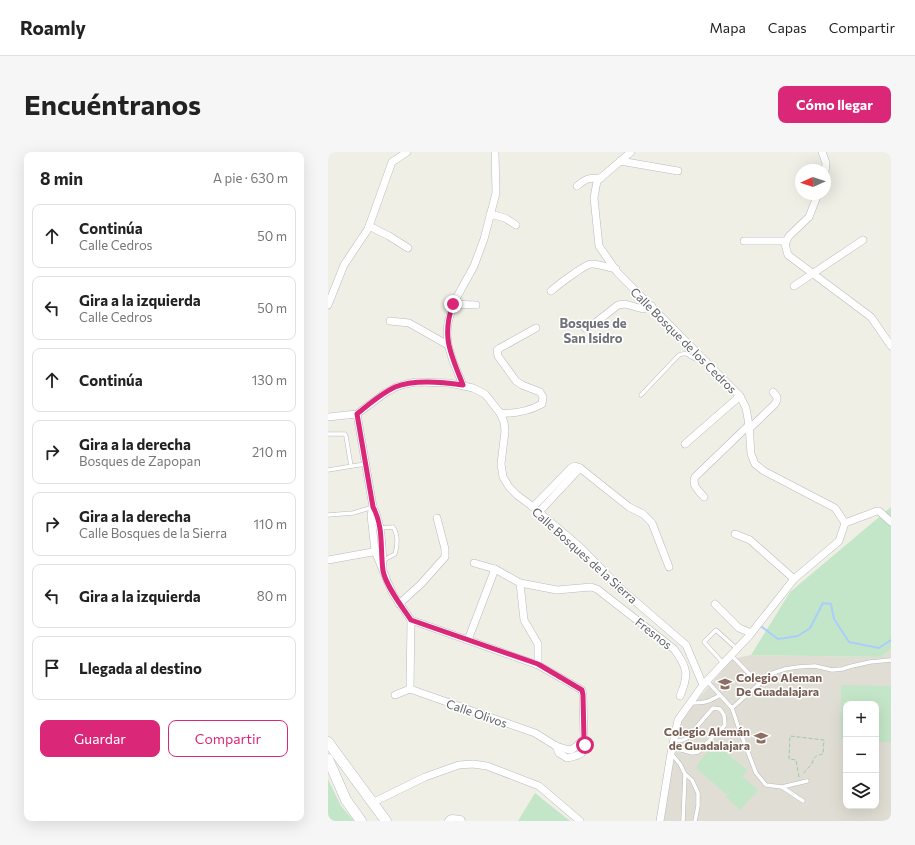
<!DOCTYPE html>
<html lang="es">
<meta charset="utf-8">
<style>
:root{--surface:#fff;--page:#f6f6f6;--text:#222;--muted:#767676;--line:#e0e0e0;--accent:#db2777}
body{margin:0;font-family:Commissioner,sans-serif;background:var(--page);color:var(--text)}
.controls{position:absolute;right:12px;bottom:12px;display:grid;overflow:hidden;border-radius:8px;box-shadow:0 4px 16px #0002}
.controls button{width:36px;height:36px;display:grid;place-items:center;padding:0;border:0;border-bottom:1px solid var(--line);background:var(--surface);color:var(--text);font:20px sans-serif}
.compass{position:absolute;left:467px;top:12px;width:36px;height:36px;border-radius:50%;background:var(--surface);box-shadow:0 4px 16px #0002;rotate:267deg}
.stop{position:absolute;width:12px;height:12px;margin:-9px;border:3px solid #db2777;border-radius:50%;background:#fff}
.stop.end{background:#db2777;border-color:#fff;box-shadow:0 1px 4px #0008}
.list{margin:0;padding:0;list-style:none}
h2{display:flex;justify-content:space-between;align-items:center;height:52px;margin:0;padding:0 16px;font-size:17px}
h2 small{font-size:13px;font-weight:400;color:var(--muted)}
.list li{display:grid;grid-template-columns:26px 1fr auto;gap:12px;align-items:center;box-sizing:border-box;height:64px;margin:0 8px 8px;padding:0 8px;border:1px solid var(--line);border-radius:8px}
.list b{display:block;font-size:15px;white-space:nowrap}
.list p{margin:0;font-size:13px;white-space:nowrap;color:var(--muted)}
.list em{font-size:13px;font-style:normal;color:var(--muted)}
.actions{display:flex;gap:8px;padding:12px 16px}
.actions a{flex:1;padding:9px 0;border:1px solid var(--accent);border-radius:8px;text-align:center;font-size:14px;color:var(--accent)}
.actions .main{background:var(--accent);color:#fff}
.icon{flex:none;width:22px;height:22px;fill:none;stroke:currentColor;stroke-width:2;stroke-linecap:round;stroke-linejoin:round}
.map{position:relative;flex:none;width:563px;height:669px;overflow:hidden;border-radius:8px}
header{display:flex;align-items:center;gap:24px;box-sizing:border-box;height:56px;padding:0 20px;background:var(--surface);border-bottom:1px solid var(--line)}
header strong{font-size:19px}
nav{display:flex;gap:22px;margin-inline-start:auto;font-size:14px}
.intro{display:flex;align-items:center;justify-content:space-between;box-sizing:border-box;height:96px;padding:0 24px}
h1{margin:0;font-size:28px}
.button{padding:10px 18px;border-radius:8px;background:var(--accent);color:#fff;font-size:14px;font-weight:700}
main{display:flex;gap:24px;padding:0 24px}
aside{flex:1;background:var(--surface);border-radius:8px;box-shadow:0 4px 16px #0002}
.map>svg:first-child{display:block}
</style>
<header>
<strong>Roamly</strong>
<nav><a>Mapa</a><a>Capas</a><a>Compartir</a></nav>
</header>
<div class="intro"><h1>Encuéntranos</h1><a class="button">Cómo llegar</a></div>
<main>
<aside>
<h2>8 min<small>A pie · 630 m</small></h2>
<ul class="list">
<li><svg class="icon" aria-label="ahead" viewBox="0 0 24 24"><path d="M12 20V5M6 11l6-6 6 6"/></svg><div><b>Continúa</b><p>Calle Cedros</p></div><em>50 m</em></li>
<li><svg class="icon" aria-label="left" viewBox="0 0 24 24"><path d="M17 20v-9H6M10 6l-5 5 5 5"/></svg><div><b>Gira a la izquierda</b><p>Calle Cedros</p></div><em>50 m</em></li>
<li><svg class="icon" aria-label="ahead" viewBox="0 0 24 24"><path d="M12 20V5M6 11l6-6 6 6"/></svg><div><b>Continúa</b></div><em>130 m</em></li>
<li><svg class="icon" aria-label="right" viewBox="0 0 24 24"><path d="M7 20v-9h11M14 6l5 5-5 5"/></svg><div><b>Gira a la derecha</b><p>Bosques de Zapopan</p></div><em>210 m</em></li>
<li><svg class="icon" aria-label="right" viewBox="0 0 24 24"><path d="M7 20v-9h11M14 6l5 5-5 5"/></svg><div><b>Gira a la derecha</b><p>Calle Bosques de la Sierra</p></div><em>110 m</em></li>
<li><svg class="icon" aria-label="left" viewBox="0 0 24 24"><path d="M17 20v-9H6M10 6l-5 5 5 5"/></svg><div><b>Gira a la izquierda</b></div><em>80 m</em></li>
<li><svg class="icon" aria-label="arrive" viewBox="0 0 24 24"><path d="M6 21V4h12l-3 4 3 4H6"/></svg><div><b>Llegada al destino</b></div></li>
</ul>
<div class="actions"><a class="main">Guardar</a><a>Compartir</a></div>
</aside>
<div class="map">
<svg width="563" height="669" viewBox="0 0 563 669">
<rect width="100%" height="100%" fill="#f0efe6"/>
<path fill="#e0ded4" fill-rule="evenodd" d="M563 497V667L554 669H336L345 603 351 570 404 507 423 503 554 505ZM518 552H548V654H518Z"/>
<g fill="#c4e6c8">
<path d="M563 355V497L554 505 423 503 462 440Z"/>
<path d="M513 533 563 534V590H548V552H518V588H513Z"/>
<path d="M389 593 419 618 413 627 415 625 430 638 412 658 398 645 404 637 398 642 368 616C374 605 378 600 389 593Z"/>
<path d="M0 627 13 654 26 669H0Z"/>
<path d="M207 641 242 669H190Z"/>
</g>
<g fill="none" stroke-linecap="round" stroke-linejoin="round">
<path stroke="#a9cefd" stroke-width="2" d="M434 475 450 487 470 484 482 476 495 451 503 452 506 467 521 490 551 496 563 488"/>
<defs>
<g id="lane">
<path d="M313 243 351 203C361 199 360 205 368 207L372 204"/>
<path d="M0 282H17L18 284 23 314"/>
<path d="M0 318 37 312"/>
<path d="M0 363 25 361 45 355"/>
<path d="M52 376 65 375C70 382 70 393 67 402L54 409"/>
<path d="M395 511 376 490 388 478 409 497"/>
<path d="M379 529 404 556 431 532 403 503"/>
<path d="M431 532 445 521 457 517 470 515 487 514 504 518 514 517 524 514 542 510 563 508"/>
<path d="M363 551C376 551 381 550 392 543"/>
<path d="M404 556 410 574 428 621 438 633 454 635 479 629"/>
<path d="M344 595 364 601 370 600 397 573 396 563 392 557 385 556 359 586 355 588 346 589"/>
<path d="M343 601 352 612 357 622 364 628 370 641V654L367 669"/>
<path d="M454 635 475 649"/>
<path d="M355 669 357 622"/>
</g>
<g id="street">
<path d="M303 0 269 29 266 46 271 94 289 120 412 244 418 256 421 273 423 302 427 312 436 319 507 356 517 371 511 389 466 427 421 484 375 533 350 568 343 601 332 669"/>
<path d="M494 0 498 11 497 21"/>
<path d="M292 9 350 19"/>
<path d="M249 34C259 26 260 26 273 26"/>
<path d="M490 42 481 65 461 84 457 92 460 103 543 165 563 194"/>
<path d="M162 62 177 66 188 73"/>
<path d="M41 74 61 84 80 96"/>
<path d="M416 89H458"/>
<path d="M466 134 535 88"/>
<path d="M223 139C230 133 256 113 263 112 269 111 281 116 288 117"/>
<path d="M125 152 148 153"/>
<path d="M0 153 16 113 40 77 64 10 79 0"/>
<path d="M62 169 81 171 120 193"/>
<path d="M257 176 267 171 290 153 297 152 315 157 324 154"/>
<path d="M135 233 125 209 120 193 119 181 120 171 125 152 146 114 156 87 168 41 167 0"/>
<path d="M172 261C186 262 201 259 214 252L215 245 212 240 194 233 188 229 170 204 169 198 172 196 208 176"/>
<path d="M29 262 45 355 43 363 47 399 60 431 65 442 83 468 82 537"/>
<path d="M0 265 29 262 57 241 68 235 78 232 88 230 121 231 145 236 157 242 172 261 176 270 177 279 173 312 175 325 181 335 189 343 205 355 252 395 293 437 358 493 375 533"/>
<path d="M421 277 447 252 449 248V245L445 240"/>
<path d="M357 292 412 244"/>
<path d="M376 345C371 339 363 333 367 325L421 273"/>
<path d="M45 355C54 372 54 394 55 413"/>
<path d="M205 355 243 316 247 314 252 316 301 355 315 362 324 371 341 415"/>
<path d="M211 360 252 316"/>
<path d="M517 371 549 359H551L563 370"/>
<path d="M407 382 422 388 466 427"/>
<path d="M0 408 50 399"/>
<path d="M146 411 167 417 192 431 229 438 263 435 269 437 346 497C360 516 361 523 352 544"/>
<path d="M192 431 196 468 210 492V513"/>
<path d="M71 452 93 432 117 405V397L109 366"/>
<path d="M387 452 411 476 423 481"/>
<path d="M83 468 210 513 254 538 255 543 256 587C260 601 251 604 239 606L231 601 228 594"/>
<path d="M140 488 167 417"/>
<path d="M67 543 82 537 207 581 228 594 241 598 245 597 256 587"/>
<path d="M44 651 97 625 131 613 145 612 159 614 211 634 252 669"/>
</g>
<g id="secondary">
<path d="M0 590 58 669"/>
<path d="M0 607 18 648 33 669"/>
<path d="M122 669 124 668 132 669"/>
</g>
</defs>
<use href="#lane" stroke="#b8babf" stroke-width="4.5"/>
<use href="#street" stroke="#b8babf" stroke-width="8"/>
<use href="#secondary" stroke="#bbbdc3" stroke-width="11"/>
<path stroke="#9dc7ae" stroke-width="1" stroke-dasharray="4 2" stroke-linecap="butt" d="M471 625 468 608 461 607 462 584 496 588 495 602C481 605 488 609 481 615 478 619 477 618 475 623"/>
<use href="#lane" stroke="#fff" stroke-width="3.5"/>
<use href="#street" stroke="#fff" stroke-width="7"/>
<use href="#secondary" stroke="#fff" stroke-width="10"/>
</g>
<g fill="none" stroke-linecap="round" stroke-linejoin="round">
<path stroke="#db2777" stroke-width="5" d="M125 152C113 185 123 202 135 233 115 230 86 227 67 235 54 241 41 252 29 262L45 355C56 375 52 397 55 419 58 434 74 455 83 468L210 512 254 538 255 543 256 587 257 593"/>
</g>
<defs>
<symbol id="school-bare" viewBox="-9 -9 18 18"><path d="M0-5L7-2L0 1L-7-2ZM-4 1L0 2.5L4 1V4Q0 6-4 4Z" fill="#8d6e63" stroke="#fff" stroke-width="2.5" paint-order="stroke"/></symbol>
</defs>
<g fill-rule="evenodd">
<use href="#school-bare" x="387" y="522" width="20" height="20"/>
<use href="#school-bare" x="423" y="576" width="20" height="20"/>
</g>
<g text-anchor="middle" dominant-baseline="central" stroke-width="3" stroke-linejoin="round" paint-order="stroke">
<g font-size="12" fill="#5e6066" stroke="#fff">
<text transform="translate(356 188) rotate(45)">Calle Bosque de los Cedros</text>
<text transform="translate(257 403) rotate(42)">Calle Bosques de la Sierra</text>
<text transform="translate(326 481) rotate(38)">Fresnos</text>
<text transform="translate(149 561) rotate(19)">Calle Olivos</text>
</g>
<g font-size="12" font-weight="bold" fill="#785e54" stroke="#fff" text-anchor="start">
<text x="408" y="525">Colegio Aleman<tspan x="408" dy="14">De Guadalajara</tspan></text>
<text x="422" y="579" text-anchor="end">Colegio Alemán<tspan x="422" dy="14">de Guadalajara</tspan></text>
</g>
<g font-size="13" font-weight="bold" fill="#6f7278" stroke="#fff">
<text x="265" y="171">Bosques de<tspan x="265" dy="15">San Isidro</tspan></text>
</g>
</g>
</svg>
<div class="controls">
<button>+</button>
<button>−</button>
<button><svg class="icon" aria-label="layers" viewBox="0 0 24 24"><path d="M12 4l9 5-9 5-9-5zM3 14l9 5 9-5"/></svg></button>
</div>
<svg class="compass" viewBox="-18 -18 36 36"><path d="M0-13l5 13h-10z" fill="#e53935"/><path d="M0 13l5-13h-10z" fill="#767676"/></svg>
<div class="stop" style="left:257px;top:593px"></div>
<div class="stop end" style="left:125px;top:152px"></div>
</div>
</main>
